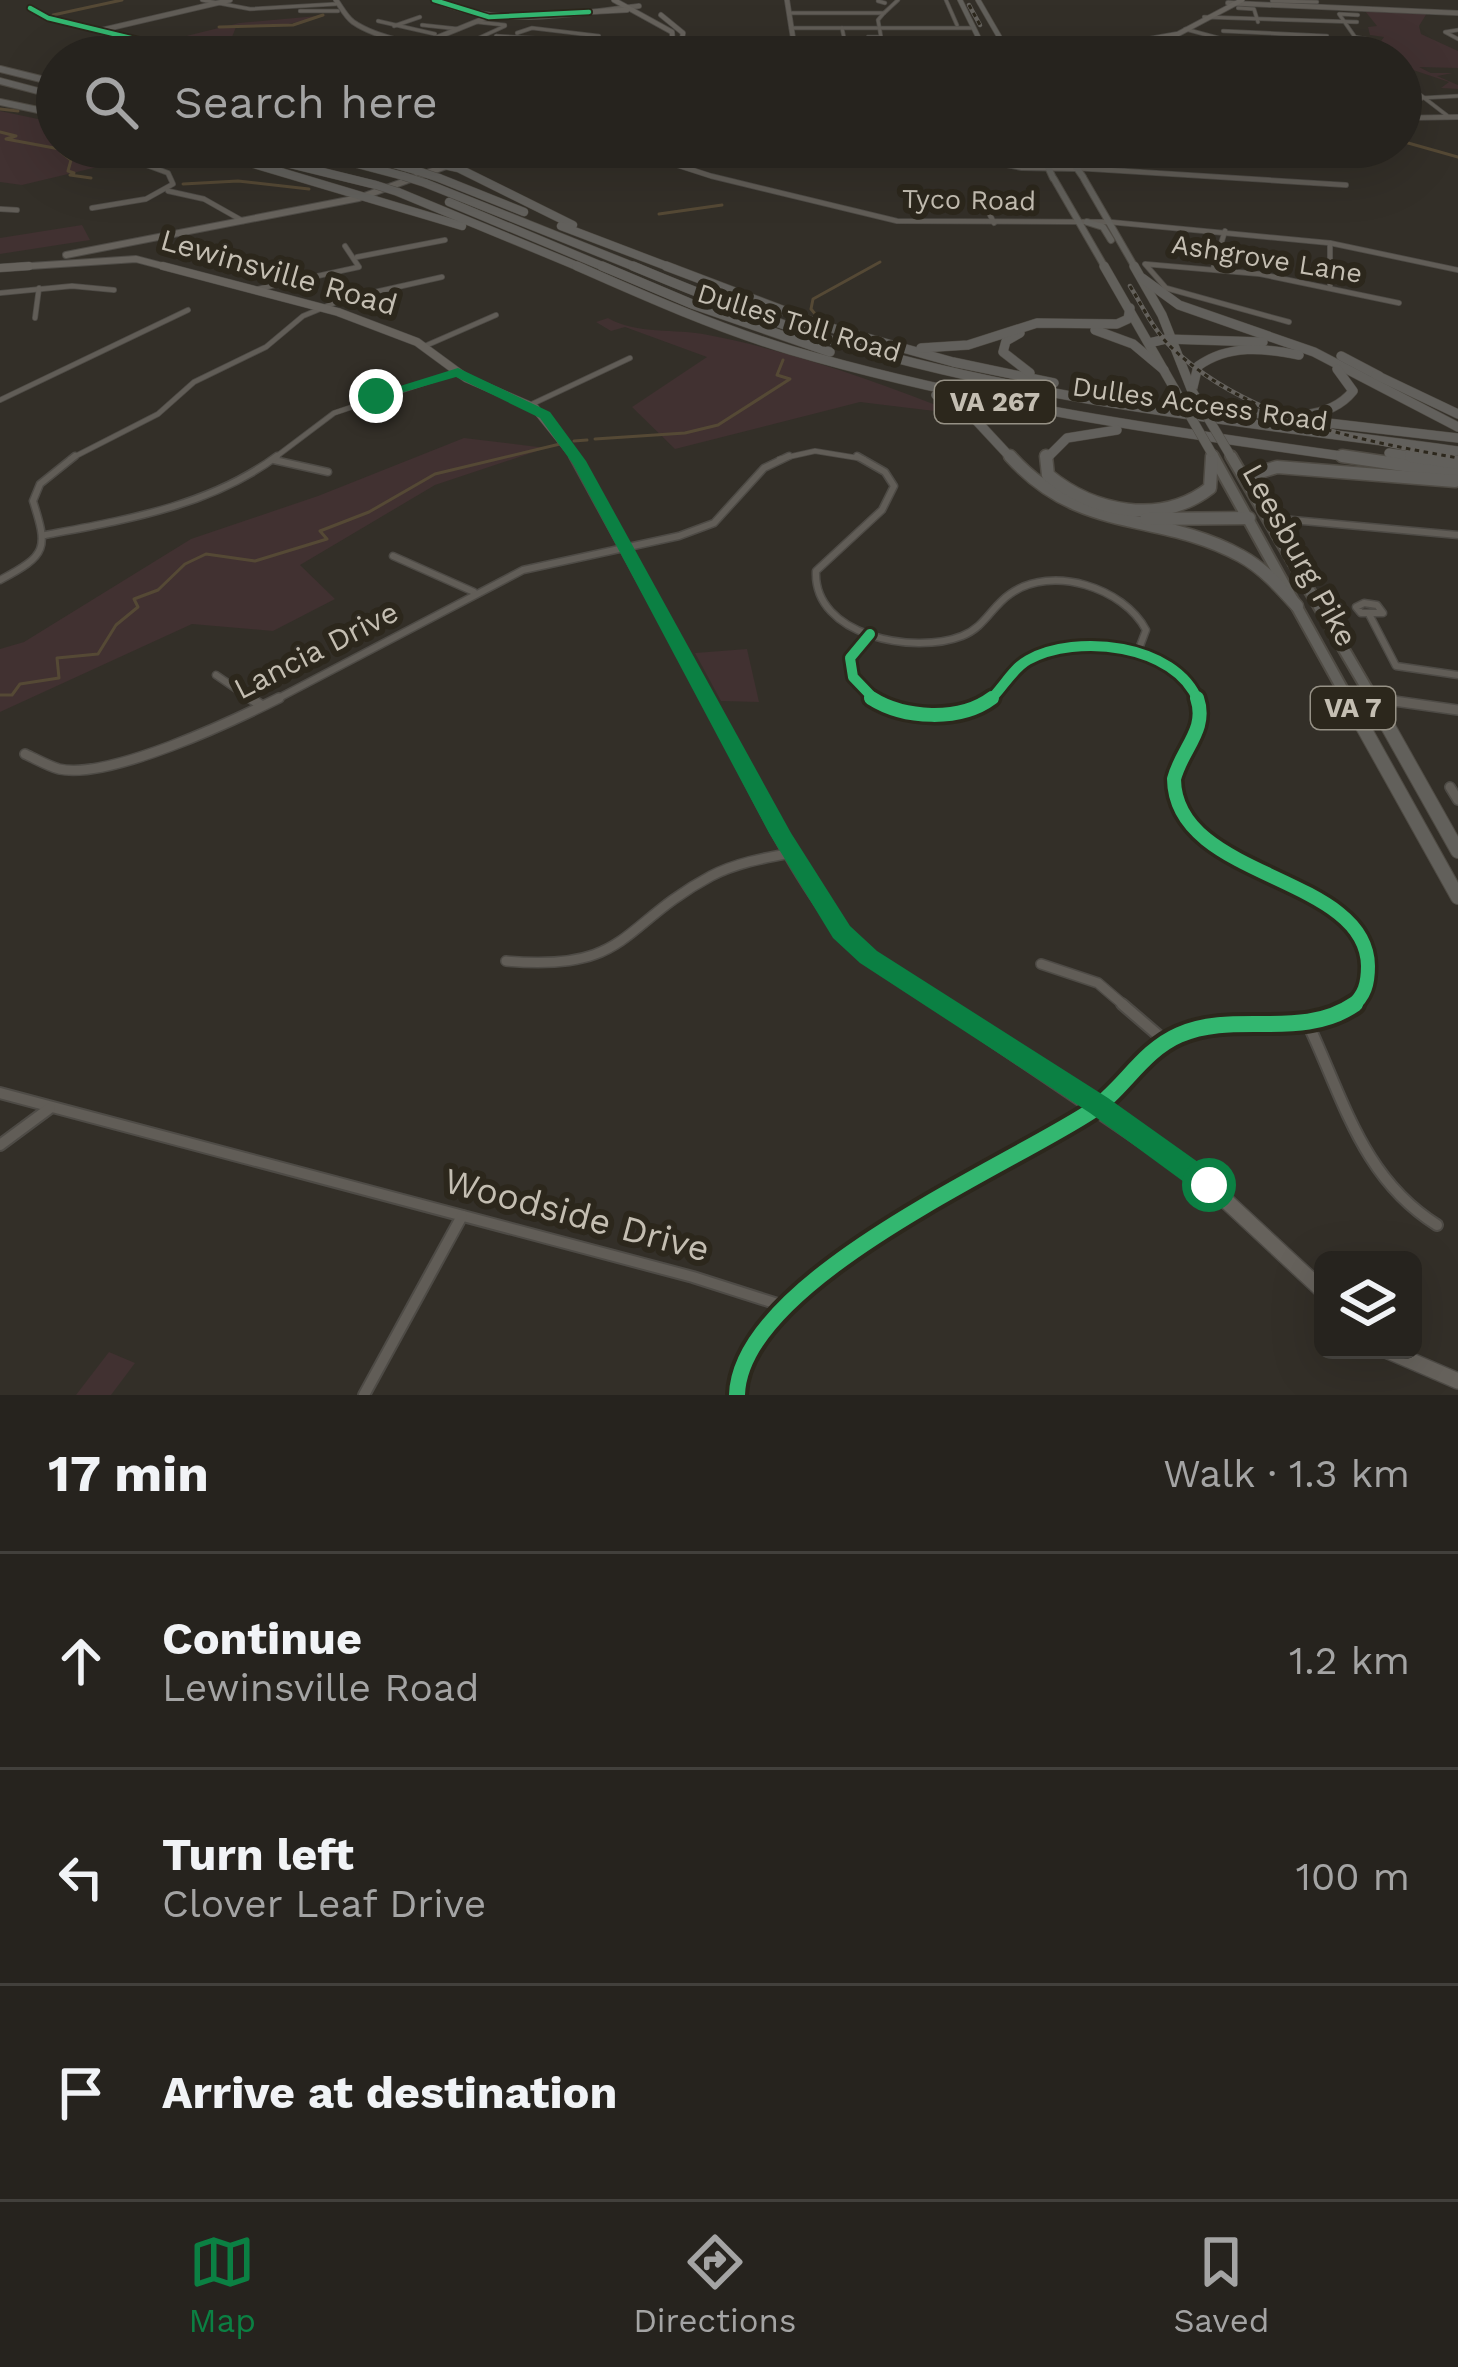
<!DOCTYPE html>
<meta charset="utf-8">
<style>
:root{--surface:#26231e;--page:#2e2b27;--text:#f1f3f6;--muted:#a4a4a4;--line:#42403c;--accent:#0b8043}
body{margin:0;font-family:"Work Sans",sans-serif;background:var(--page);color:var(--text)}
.controls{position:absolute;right:36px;bottom:36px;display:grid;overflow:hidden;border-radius:18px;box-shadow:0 12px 48px #0002}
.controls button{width:108px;height:108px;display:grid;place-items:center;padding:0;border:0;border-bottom:3px solid var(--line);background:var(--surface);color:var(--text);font:60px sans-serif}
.stop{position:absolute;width:36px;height:36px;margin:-27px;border:9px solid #0b8043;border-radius:50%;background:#fff}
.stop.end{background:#0b8043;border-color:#fff;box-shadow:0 3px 12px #0008}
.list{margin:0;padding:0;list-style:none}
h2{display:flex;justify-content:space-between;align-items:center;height:156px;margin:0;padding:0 48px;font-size:51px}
h2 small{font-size:39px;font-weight:400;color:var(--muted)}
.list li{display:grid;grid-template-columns:78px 1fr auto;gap:36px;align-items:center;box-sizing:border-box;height:216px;padding:0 48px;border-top:3px solid var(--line)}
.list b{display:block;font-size:45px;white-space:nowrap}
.list p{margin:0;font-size:39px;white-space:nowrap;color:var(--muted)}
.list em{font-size:39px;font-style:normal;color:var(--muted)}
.icon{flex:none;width:66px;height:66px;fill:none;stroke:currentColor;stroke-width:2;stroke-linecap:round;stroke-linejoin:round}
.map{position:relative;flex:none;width:1458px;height:1395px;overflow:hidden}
.search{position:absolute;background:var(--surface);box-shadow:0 12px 48px #0002;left:36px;right:36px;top:36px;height:132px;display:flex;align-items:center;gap:30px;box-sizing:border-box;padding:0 42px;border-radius:66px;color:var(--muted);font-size:45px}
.sheet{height:804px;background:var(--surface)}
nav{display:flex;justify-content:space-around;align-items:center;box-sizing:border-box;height:168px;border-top:3px solid var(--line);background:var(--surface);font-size:33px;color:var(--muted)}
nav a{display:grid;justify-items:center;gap:6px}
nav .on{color:var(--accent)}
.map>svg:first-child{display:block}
</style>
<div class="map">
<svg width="1458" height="1395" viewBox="0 0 1458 1395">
<rect width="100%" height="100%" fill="#332f28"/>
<g fill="#413131">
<path d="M1365 11 1427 13 1419 26 1421 34 1458 51V68L1419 67 1431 73H1453L1437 76 1458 85V89L1441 88 1449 82 1401 66V57L1309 53 1310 57H1261L1258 50 1298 51 1289 47 1337 52 1335 44H1379L1384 37 1370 35 1368 27 1377 26Z"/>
<path d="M328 15 284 25 236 27 232 37 278 47C240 69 206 48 166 41L239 23Z"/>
<path d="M0 111 57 123V147H76L106 165 22 185 0 182Z"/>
<path d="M82 225 90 240 0 254V238Z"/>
<path d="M608 318C637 335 675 328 708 335 792 351 879 382 959 414L860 402 675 449 632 407 707 357 625 327 611 331 596 322Z"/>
<path d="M464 438 546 448 435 485 300 565 335 599 273 631 192 624 0 712V649L24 642 191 539 318 496Z"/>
<path d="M747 649 759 702 721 701 695 653Z"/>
<path d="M109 1352 135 1363 111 1395H76Z"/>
</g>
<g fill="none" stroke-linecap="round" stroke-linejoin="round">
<g stroke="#554935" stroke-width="3">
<path d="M53 15 122 0"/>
<path d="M219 27 293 25 323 15"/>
<path d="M0 109 18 111"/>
<path d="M0 132 16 136 6 139 65 150 61 152 71 160 68 171 74 173 70 175 91 178"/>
<path d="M1401 141 1458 157"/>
<path d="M183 184 238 181 309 189"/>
<path d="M659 214 722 205"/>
<path d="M816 315 811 309 813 299 880 262"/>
<path d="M595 439 685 433 718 425 790 379 777 375 783 360"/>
<path d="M574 441 587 440"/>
<path d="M0 695H12L20 684 59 678 57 658 98 654 116 625 138 607 134 599 158 590 185 564 206 554 255 561 327 539 320 531 369 512 435 474 560 444"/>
</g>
<defs>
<g id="minor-far4">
<path d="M202 0 250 9 336 4"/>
<path d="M946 0 957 25"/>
<path d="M878 1 885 3"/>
<path d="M1272 1 1317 2"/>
<path d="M1238 8 1254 9 1258 22"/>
<path d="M300 11H338"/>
<path d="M789 13H884"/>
<path d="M884 13 898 0"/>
<path d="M1204 17 1357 22"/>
<path d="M378 21 435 34"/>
<path d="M477 22 505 25"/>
<path d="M422 25 459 29"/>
<path d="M394 26 420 17"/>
<path d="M791 28H972"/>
<path d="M842 28 846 47"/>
<path d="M1185 29 1252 47 1287 50"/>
<path d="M1458 30 1445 32 1458 39"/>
<path d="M1223 31 1327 36"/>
<path d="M517 33 532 28 599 36 586 43"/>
<path d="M1355 37 1366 39 1356 38Z"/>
<path d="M1355 37 1339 14 1358 15"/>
<path d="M525 40 496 36 642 44"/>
<path d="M1144 40 1188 55"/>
<path d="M468 43 505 26"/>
<path d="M467 44 533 45"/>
<path d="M872 49 868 37H881L878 20 883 14"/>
<path d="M169 57 191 52"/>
<path d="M1401 80 1449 117"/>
<path d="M1421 98 1458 96"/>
<path d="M1401 99H1421"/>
<path d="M1401 118 1458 117"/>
</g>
<g id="minor-far3">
<path d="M1401 118 1458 117"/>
<path d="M1076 168 1346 185"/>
<path d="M168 191 204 199 243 221"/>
<path d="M984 203 994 223"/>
<path d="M92 208 146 199 173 184 168 173 141 163 122 147"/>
<path d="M0 209 17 210"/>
<path d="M1110 222 1330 243 1458 270"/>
<path d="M1330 243V288"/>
<path d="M357 257 445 240"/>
<path d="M1213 269 1225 231"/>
<path d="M253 290 359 267 345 246"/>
<path d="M0 293 72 286 114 290"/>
<path d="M35 318 39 288"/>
<path d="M1289 322 1166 288 1145 264 1260 274 1399 303"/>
<path d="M425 346 496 315"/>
<path d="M0 400 188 310"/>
<path d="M530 405 630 358"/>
<path d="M70 459 158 414 194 382 266 347 303 316 344 299 442 277"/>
<path d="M273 459 334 413 457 372"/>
<path d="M779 459 815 451 864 459"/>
</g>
<g id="minor-far2">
<path d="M857 456 885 472 894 486 882 510 816 571C813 636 914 655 962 636 985 627 991 607 1010 594 1052 564 1124 588 1146 630L1137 654"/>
<path d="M274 460 328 472"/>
<path d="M1270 518 1458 535"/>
<path d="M45 535C125 520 210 506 277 456"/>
<path d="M393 556 474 592"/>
<path d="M0 580C48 555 48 548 33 501L40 484 75 456"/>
<path d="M1364 603 1377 605 1383 613H1361L1356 607Z"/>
<path d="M1370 616 1396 666 1458 675"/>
<path d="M870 634 850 658 853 677 876 701"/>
<path d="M216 675 254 701"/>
<path d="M1373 698 1391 701"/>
<path d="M273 701 523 570 679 536 714 523 764 468 789 456"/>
<path d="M989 701C1003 688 1012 669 1028 660 1076 633 1176 644 1198 701"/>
</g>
<g id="minor-far1">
<path d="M250 698 261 705"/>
<path d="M871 698C904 719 960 722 992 698"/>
<path d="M1197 698C1208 730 1182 748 1174 779 1175 880 1367 874 1368 966 1368 983 1365 996 1351 1007"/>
<path d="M1373 698 1458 710"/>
<path d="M25 754C36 759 48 766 59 769 109 780 233 721 279 698"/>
<path d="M1450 787 1458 800"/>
<path d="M506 961C630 972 619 925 711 876 736 863 764 858 791 853"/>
<path d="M1041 964 1098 983 1126 1007"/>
</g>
<g id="minor">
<path d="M1122 1004 1165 1041"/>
<path d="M1308 1024C1344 1100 1362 1178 1437 1225"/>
<path d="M0 1093 693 1277 787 1307"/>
<path d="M0 1145 50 1108"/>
<path d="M364 1395 462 1216"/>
<path d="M737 1395C740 1281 1004 1168 1090 1112 1123 1090 1142 1051 1179 1035 1235 1010 1301 1041 1355 1004"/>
</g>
<g id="tertiary">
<path d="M336 0C341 7 346 17 353 22 414 64 596 51 671 49"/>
<path d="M434 0C501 29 569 14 639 6"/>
<path d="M787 0 796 57"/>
<path d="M1228 3 1458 13"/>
<path d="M102 30 230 0"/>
<path d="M389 57 490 16"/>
<path d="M621 147 711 176 897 221 1110 222"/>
</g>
<g id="secondary-far5">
<path d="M614 0 672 32 673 45 663 57"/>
<path d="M30 8 48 18 209 57"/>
<path d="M589 12 627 10"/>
<path d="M661 15 683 33 680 51"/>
<path d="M671 49 1076 52 1178 34 1242 0"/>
</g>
<g id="secondary-far4">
<path d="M532 147H602"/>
<path d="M918 147 944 151"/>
<path d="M940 151 1022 167 1076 168"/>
<path d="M66 255 359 198 498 147"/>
<path d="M0 268 136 259 174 269"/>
</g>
<g id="secondary-far3">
<path d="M163 266 338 312 417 342 466 378 535 408 576 459"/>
<path d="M0 268 29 266"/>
</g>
<path id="secondary-far2" d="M574 456 708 701"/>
<path id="secondary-far1" d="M707 698C747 771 789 867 842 931 868 964 912 985 947 1007"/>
<g id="secondary">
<path d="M942 1004 1209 1185 1323 1291"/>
<path d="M1386 1350 1458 1381"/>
</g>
<g id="trunk-far4">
<path d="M960 0 988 57"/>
<path d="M978 0 1011 57"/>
</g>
<g id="trunk-far3">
<path d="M1039 147 1053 178"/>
<path d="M1062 147 1083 177"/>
<path d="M1054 179 1106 269"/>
<path d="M1084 179 1136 269"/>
<path d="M1087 222 1103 227 1111 240"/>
</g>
<g id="trunk-far2">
<path d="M1104 266 1174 388"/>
<path d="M1134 266 1162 315 1192 391"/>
<path d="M1211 453 1214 459"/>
<path d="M1230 455 1233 459"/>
</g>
<g id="trunk-far1">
<path d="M1213 456 1349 701"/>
<path d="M1231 456 1374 701"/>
</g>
<g id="trunk">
<path d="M1347 698 1458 897"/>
<path d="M1372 698 1458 851"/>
</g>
<g id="motorway-far3">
<path d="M0 69 57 83"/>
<path d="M0 81 57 96"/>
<path d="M0 102 57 114"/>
</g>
<g id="motorway-far2">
<path d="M197 147 462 226"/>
<path d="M293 147 403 176"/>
<path d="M362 147 458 168 573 225"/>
<path d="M229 149 376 185"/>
<path d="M440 159 476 152"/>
<path d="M383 161 418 171"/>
<path d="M439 178 524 212"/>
<path d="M425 183 640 269"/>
<path d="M398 192 584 269"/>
<path d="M449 202 609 269"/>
<path d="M561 226 674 269"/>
</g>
<g id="motorway-far1">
<path d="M577 266C647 297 717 328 790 350 977 405 1170 432 1363 459"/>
<path d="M602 266 692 304 830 352"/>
<path d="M633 266C695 292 757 317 821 337 1027 401 1245 422 1458 451"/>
<path d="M666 266 824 326 953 362 1054 383"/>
<path d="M1142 278 1179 305 1314 352 1458 427"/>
<path d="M1095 330 1133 344 1164 370"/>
<path d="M1020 333 1006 341 1003 352 1030 373"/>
<path d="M1149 343 1166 339 1263 342"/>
<path d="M921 348 968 345 1037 323 1117 324 1128 319 1130 308"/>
<path d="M1341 356 1379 376"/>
<path d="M1376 375 1458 414"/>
<path d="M1192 391 1198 366C1229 344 1264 348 1299 355"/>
<path d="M936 395 972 416 1012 459"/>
<path d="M1227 410C1268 414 1324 427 1353 391L1337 369"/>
<path d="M1319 422 1458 438"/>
<path d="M1389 453 1431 459"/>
<path d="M1046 459 1067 438 1117 430"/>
<path d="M1212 459V454"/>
</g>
<g id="motorway">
<path d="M1010 456C1082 536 1157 510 1241 556 1263 568 1280 587 1297 606"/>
<path d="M1046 456 1048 475C1093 512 1161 526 1210 488L1212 456"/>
<path d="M1342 456 1458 473"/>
<path d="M1411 456 1458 463"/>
<path d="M1252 489 1257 473 1277 467 1455 481"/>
<path d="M1146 519 1249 518"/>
</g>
</defs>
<use href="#minor-far4" stroke="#4e4b46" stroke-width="4.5"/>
<use href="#minor-far3" stroke="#4e4b46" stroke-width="6"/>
<use href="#minor-far2" stroke="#4e4b46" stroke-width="9"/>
<use href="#minor-far1" stroke="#4e4b46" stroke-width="12"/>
<use href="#minor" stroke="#4e4b46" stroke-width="14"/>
<use href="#tertiary" stroke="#4e4b46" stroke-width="6"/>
<use href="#secondary-far5" stroke="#4e4b46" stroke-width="6"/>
<use href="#secondary-far4" stroke="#4e4b46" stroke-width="8"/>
<use href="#secondary-far3" stroke="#4e4b46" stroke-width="9"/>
<use href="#secondary-far2" stroke="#4e4b46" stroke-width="12"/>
<use href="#secondary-far1" stroke="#4e4b46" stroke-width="15"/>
<use href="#secondary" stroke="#4e4b46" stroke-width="18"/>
<use href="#trunk-far4" stroke="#4f4b44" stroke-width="6"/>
<use href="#trunk-far3" stroke="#4f4b44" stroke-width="8"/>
<use href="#trunk-far2" stroke="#4f4b44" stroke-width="10"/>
<use href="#trunk-far1" stroke="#4f4b44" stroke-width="14"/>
<use href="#trunk" stroke="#4f4b44" stroke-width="16"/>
<use href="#motorway-far3" stroke="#4f4b44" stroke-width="8"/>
<use href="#motorway-far2" stroke="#4f4b44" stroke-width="9"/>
<use href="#motorway-far1" stroke="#4f4b44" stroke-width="10"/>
<use href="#motorway" stroke="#4f4b44" stroke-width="15"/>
<use href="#minor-far4" stroke="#615d57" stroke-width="3"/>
<use href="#minor-far3" stroke="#615d57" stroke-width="4.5"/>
<use href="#minor-far2" stroke="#615d57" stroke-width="6"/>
<use href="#minor-far1" stroke="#615d57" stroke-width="9"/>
<use href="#minor" stroke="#615d57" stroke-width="10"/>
<use href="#tertiary" stroke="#615d57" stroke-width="4.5"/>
<use href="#secondary-far5" stroke="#66625c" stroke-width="4.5"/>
<use href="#secondary-far4" stroke="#66625c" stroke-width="6"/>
<use href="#secondary-far3" stroke="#66625c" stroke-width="8"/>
<use href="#secondary-far2" stroke="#66625c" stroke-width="9"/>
<use href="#secondary-far1" stroke="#66625c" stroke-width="12"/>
<use href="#secondary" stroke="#66625c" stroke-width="15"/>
<use href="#trunk-far4" stroke="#62605b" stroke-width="4.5"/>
<use href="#trunk-far3" stroke="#62605b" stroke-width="6"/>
<use href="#trunk-far2" stroke="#62605b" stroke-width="9"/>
<use href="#trunk-far1" stroke="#62605b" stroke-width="10"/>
<use href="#trunk" stroke="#62605b" stroke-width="14"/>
<use href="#motorway-far3" stroke="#62605c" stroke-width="6"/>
<use href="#motorway-far2" stroke="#62605c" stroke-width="8"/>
<use href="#motorway-far1" stroke="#62605c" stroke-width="9"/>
<use href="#motorway" stroke="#62605c" stroke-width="12"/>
<defs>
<g id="rail">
<path d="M969 5 980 25"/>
<path d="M1130 286C1143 307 1154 331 1172 348 1248 420 1359 440 1458 458"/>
</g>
</defs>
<use href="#rail" stroke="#64615c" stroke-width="4.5"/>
<use href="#rail" stroke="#2c271c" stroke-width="3" stroke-dasharray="4.5" stroke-linecap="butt"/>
<defs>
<g id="trunk-bridge">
<path d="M1174 388 1211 452"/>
<path d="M1192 391 1230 455"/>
</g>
<g id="motorway-bridge">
<path d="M418 171 439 178"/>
<path d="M403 176 425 183"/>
<path d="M376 185 398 192"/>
</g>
</defs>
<use href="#trunk-bridge" stroke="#4f4b44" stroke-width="10" stroke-linecap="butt"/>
<use href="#motorway-bridge" stroke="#4f4b44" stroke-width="9" stroke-linecap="butt"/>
<use href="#trunk-bridge" stroke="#62605b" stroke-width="9"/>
<use href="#motorway-bridge" stroke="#62605c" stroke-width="8"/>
<defs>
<g id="cycleway-far3">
<path d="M434 0 489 17 589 12"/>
<path d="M30 8 48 18 209 57"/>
<path d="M427 43 505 49 683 47"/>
</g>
<g id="cycleway-far2">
<path d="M870 634 850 658 853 677 876 701"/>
<path d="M989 701C1003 688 1012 669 1028 660 1076 633 1176 644 1198 701"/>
</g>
<g id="cycleway-far1">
<path d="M871 698C904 719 960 722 992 698"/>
<path d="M1197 698C1208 730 1182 748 1174 779 1175 880 1367 874 1368 966 1368 983 1365 996 1351 1007"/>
</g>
<path id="cycleway" d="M737 1395C740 1281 1004 1168 1090 1112 1123 1090 1142 1051 1179 1035 1235 1010 1301 1041 1355 1004"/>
</defs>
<use href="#cycleway-far3" stroke="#2c271c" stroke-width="8"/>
<use href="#cycleway-far2" stroke="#2c271c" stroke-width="16"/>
<use href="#cycleway-far1" stroke="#2c271c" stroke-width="21"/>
<use href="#cycleway" stroke="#2c271c" stroke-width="24"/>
<use href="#cycleway-far3" stroke="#33b770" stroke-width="4.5"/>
<use href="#cycleway-far2" stroke="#33b770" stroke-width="10"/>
<use href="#cycleway-far1" stroke="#33b770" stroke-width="14"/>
<use href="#cycleway" stroke="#33b770" stroke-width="16"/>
</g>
<path fill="#0b8043" d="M458 368 550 412 586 461 791 833 850 926 877 951 1108 1098 1219 1177 1223 1185 1219 1193H1199L1090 1113 860 963 833 938 769 833 573 464 540 418 456 377 376 400 368 396Z"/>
<g text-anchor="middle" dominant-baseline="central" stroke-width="12" stroke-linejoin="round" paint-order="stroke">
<g font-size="27" fill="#c4beb2" stroke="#2c271c">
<text transform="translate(969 200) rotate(1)">Tyco Road</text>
<text transform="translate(1267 259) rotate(9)">Ashgrove Lane</text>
<text transform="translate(799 323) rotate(17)">Dulles Toll Road</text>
<text transform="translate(1200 404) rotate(8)">Dulles Access Road</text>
</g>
<g fill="#2c271c" stroke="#969185" stroke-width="3">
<rect x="935" y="381" width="120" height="42" rx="9"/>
<rect x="1311" y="687" width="84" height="42" rx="9"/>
</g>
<g font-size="27" font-weight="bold" fill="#c4beb2">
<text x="995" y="402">VA 267</text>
<text x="1353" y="708">VA 7</text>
</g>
<g font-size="30" fill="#c4beb2" stroke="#2c271c">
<text transform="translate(279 272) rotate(16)">Lewinsville Road</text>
<text transform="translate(1300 555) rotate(61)">Leesburg Pike</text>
<text transform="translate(316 650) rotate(-27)">Lancia Drive</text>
</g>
<g font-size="36" fill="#c4beb2" stroke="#2c271c">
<text transform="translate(577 1215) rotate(15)">Woodside Drive</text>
</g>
</g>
</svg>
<div class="controls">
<button><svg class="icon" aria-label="layers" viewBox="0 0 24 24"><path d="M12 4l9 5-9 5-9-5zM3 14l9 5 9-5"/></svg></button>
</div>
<div class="stop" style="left:1209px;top:1185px"></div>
<div class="stop end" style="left:376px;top:396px"></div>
<div class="search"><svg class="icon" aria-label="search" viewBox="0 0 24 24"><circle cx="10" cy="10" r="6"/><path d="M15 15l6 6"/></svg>Search here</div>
</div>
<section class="sheet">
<h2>17 min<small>Walk · 1.3 km</small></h2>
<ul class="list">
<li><svg class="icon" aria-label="ahead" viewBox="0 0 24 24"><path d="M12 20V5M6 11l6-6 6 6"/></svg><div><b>Continue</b><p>Lewinsville Road</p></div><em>1.2 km</em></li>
<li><svg class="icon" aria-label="left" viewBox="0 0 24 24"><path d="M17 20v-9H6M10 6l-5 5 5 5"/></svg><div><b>Turn left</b><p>Clover Leaf Drive</p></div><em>100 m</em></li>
<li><svg class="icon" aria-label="arrive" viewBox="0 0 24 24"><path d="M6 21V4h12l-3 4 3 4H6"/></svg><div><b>Arrive at destination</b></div></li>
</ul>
</section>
<nav>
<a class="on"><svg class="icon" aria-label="map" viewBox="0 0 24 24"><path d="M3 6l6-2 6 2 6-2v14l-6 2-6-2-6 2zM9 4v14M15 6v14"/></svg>Map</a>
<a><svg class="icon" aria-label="directions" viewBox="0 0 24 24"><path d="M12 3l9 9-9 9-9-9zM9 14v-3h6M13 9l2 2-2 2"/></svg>Directions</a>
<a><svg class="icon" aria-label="saved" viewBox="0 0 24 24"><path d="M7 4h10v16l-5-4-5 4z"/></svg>Saved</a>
</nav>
